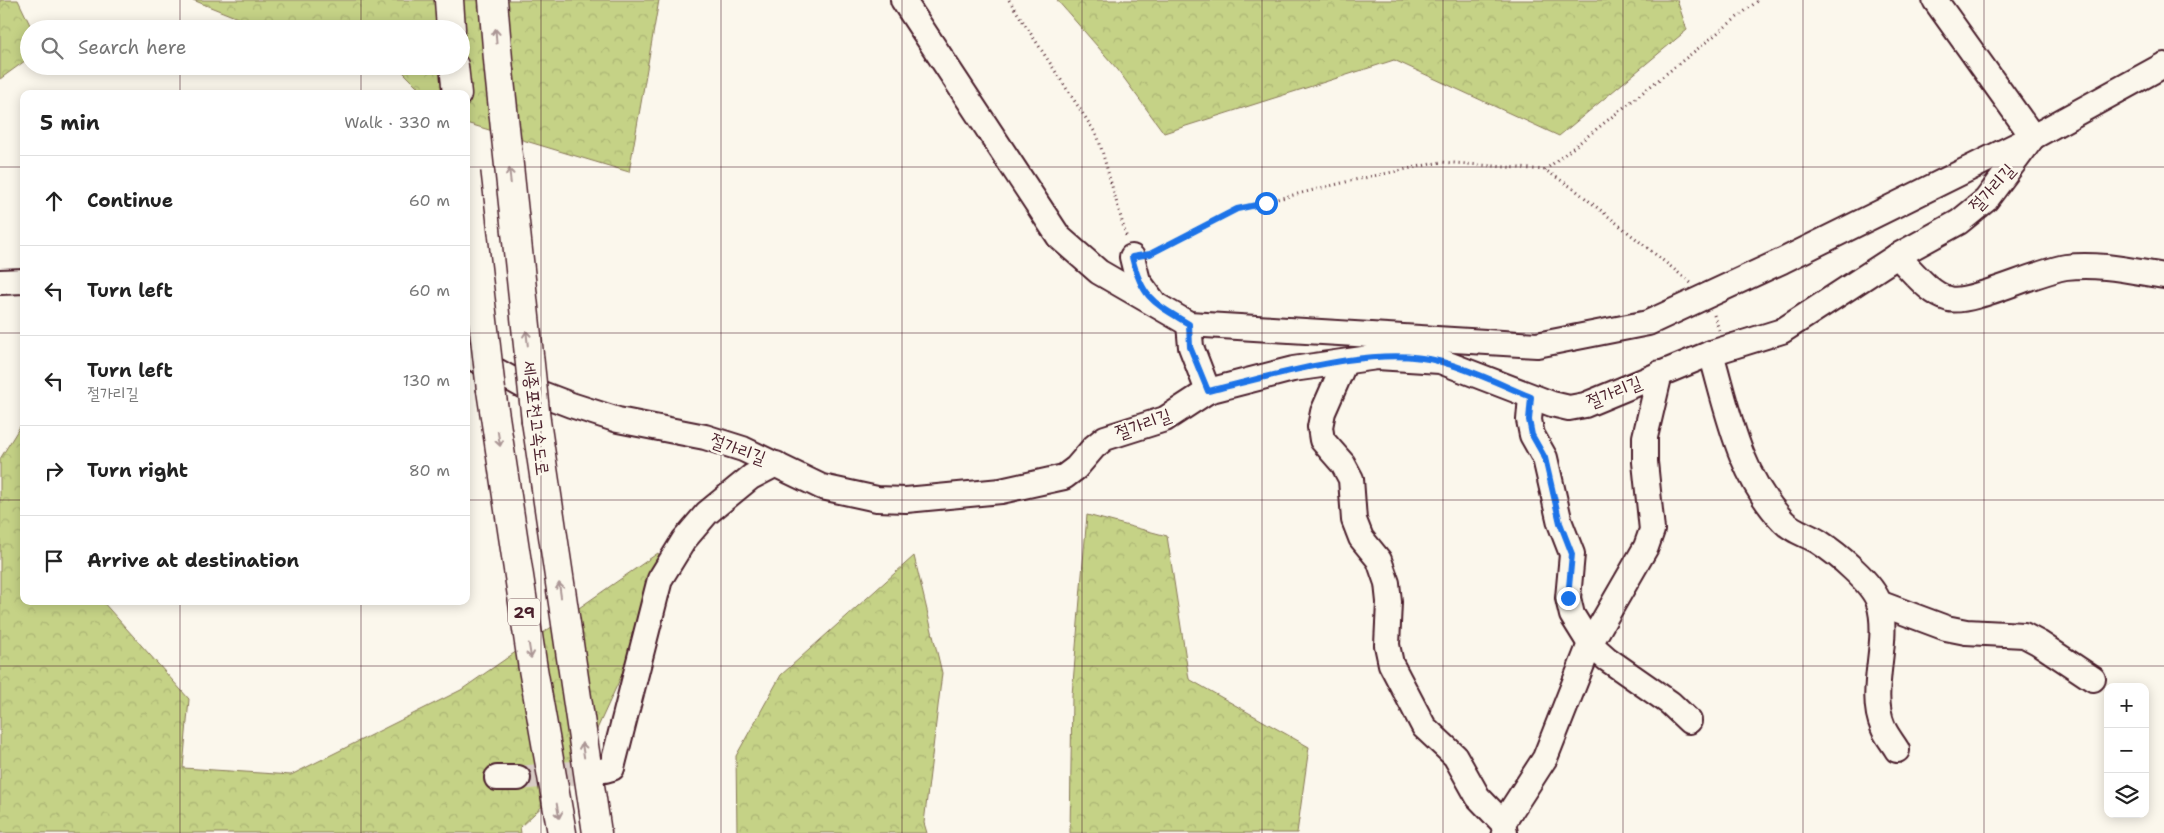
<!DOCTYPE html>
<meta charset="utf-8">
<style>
:root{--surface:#fff;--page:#f6f6f6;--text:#222;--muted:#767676;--line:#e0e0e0}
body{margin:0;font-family:"Shantell Sans","Poor Story",sans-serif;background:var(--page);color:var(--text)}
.controls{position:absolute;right:15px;bottom:15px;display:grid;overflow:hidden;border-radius:10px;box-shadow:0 2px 12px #0003}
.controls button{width:45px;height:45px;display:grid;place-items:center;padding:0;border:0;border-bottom:1px solid var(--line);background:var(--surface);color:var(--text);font:25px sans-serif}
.stop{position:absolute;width:15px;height:15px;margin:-11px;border:4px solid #1a73e8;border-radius:50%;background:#fff}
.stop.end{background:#1a73e8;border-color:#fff;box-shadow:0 1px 5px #0008}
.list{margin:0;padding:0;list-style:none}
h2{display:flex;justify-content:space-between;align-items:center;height:65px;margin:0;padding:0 20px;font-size:21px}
h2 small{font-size:16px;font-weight:400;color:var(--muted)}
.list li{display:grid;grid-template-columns:32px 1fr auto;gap:15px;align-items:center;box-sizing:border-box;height:90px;padding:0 20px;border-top:1px solid var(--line)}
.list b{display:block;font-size:19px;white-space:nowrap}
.list p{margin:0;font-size:16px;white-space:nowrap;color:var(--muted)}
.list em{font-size:16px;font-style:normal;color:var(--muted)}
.icon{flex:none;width:28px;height:28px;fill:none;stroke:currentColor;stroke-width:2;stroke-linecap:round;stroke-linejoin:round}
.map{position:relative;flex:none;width:2164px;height:833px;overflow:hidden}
.search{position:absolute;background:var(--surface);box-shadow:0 2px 12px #0003;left:20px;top:20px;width:450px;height:55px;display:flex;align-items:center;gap:12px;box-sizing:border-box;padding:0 18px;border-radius:28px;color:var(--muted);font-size:19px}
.panel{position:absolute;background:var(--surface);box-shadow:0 2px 12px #0003;left:20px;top:90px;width:450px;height:515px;border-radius:10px}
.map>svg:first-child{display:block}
</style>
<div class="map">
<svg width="2164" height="833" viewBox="0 0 2164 833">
<defs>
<pattern id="forest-crowns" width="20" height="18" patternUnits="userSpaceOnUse" patternTransform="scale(1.25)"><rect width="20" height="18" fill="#c5d286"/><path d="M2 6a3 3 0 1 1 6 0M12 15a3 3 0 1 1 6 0" fill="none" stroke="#abb474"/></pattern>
</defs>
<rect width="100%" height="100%" fill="#fbf7ec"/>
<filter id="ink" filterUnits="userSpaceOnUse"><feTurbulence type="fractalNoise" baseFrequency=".02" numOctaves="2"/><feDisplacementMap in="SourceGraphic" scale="10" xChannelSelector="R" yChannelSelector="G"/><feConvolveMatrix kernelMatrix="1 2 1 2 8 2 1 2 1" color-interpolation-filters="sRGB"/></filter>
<g filter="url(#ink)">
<g fill="url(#forest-crowns)" stroke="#887858">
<path d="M0 0H18L32 29H29V58L0 79Z"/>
<path d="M193 0H659L629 172 466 123V94H425L397 66H461V29H265Z"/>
<path d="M1057 0H1677L1687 30 1559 136 1394 60 1164 133 1118 70Z"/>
<path d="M24 420V601H102L189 699 183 768 291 775 461 690 658 553 668 574 576 775 520 827 521 833H0V459Z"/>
<path d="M1087 515 1167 536 1189 679 1309 747 1297 833H1070L1072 695Z"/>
<path d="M914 556 942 673 924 823 927 833H737L736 756 781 675Z"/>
</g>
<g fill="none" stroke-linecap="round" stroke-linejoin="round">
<path stroke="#d8ccc5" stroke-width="24" stroke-dasharray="24 12" stroke-linecap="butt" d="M518 778 605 770"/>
<defs>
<g id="minor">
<path d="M903 0 1059 237 1099 272 1189 324 1537 345 1648 323 1782 261 2033 137 2164 65"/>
<path d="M1935 0 2033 137"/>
<path d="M1897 256C1912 270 1929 294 1949 299 1969 305 2038 271 2066 267 2099 263 2132 271 2164 276"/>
<path d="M1132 257 1138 281 1153 301"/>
<path d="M0 282 24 281"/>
<path d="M1189 324 1191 347 1208 391"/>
<path d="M1711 353C1728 412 1739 475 1783 521 1792 531 1808 535 1819 542 1836 553 1873 583 1879 603 1891 641 1867 691 1883 727 1886 735 1893 743 1897 750"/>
<path d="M466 354 529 389 571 405 618 420 705 437 743 449 822 487 877 499 906 500 1001 491 1064 477 1076 468 1094 447 1105 438 1165 419 1208 391 1293 369 1377 357 1440 361 1552 404 1569 408 1585 405 1711 353 1782 331 1897 256 1959 222 1986 200 2033 137"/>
<path d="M1345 362 1323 412 1320 427 1322 440 1343 464 1351 479 1354 520 1361 538 1379 560 1387 583 1389 602 1387 645 1391 664 1424 727 1455 756 1478 797 1503 823 1505 833"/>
<path d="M1531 397 1529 420 1532 435 1545 458 1560 523 1572 554 1568 598 1572 615 1590 644 1607 659 1670 703 1689 721"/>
<path d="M1879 603 1946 628 1966 632 2024 635 2039 643 2093 679"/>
<path d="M605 770 612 768 660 579 684 540 707 513 751 477 776 464"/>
<path d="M497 778H518"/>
<path d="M1503 823 1545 758 1590 644 1646 547 1652 530 1645 462V437L1660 373"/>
</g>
<g id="highway">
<path d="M449 0 451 29"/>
<path d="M493 0 499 71"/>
<path d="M454 66 457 94"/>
<path d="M491 390 533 669 562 833"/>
<path d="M536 421 597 833"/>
</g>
</defs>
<use href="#minor" stroke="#4a1f2b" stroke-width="28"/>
<use href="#highway" stroke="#4a1f2b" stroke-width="31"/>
<g stroke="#4a1f2b" stroke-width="3" stroke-dasharray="1 4" stroke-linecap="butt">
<path d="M1009 0 1098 137 1127 239"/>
<path d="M1545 170 1759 0"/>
<path d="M1150 254 1237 209 1354 180 1441 162 1545 170 1573 188 1691 283"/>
<path d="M1714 315 1719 330"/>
</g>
<use href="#minor" stroke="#fbf7ec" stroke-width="24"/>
<use href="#highway" stroke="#fbf7ec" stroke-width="28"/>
<defs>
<g id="highway-bridge">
<path d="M499 71 536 421"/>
<path d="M466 173 491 390"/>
</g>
</defs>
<use href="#highway-bridge" stroke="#4a1f2b" stroke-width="31" stroke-linecap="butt"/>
<use href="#highway-bridge" stroke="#fbf7ec" stroke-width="28"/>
</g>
<defs><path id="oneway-shaft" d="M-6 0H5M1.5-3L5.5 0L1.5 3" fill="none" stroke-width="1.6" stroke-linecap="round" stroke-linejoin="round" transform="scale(1.25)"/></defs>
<g stroke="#ab9695">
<use href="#oneway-shaft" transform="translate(496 36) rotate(-94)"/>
<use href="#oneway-shaft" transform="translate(510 176) rotate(-96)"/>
<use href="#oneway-shaft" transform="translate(527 338) rotate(-96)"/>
<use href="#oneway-shaft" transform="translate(499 439) rotate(81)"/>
<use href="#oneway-shaft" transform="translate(560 590) rotate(-98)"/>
<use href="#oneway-shaft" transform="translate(530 651) rotate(81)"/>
<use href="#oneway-shaft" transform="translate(583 750) rotate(-99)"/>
<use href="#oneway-shaft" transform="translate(558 811) rotate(80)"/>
</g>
</g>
<g fill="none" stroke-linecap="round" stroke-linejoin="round" filter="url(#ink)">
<path stroke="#1a73e8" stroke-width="6" d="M1266 203 1237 209 1150 254 1132 257C1142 299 1154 303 1189 324L1190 347 1208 391C1274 376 1375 343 1442 362 1472 370 1502 385 1531 397L1529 420 1532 435 1545 458 1560 523 1572 554 1568 598"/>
</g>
<path fill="none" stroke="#4a1f2b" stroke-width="1" stroke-opacity="0.55" d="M180 0V29M361 0V29M541 0V833M721 0V833M902 0V833M1082 0V833M1262 0V833M1443 0V833M1623 0V833M1803 0V833M1984 0V833M180 66V94M361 66V94M0 167H24M466 167H2164M0 333H24M466 333H2164M0 500H24M466 500H2164M180 601V833M361 601V833M0 666H2164"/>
<g text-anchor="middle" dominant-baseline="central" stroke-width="5" stroke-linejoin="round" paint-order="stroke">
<rect fill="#fbf7ec" stroke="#7f6065" stroke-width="1" x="508" y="598.5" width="32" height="27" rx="4"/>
<g font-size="16" font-weight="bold" fill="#4a1f2b">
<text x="524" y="612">29</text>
</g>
<g font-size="18" fill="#4a1f2b" stroke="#fbf7ec">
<text transform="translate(1992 188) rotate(-48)">절가리길</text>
<text transform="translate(1614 392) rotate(-22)">절가리길</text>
<text transform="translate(536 418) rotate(83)">세종포천고속도로</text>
<text transform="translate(1143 424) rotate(-20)">절가리길</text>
<text transform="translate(738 449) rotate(20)">절가리길</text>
</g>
</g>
</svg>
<div class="controls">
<button>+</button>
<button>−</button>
<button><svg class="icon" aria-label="layers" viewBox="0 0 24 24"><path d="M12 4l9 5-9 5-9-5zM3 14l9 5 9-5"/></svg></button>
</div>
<div class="stop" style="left:1266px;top:203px"></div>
<div class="stop end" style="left:1568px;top:598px"></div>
<div class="search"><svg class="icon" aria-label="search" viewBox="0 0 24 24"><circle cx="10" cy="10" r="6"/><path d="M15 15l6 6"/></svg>Search here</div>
<section class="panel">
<h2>5 min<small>Walk · 330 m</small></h2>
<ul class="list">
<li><svg class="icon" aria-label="ahead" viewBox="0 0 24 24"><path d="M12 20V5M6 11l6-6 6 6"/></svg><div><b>Continue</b></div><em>60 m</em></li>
<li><svg class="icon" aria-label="left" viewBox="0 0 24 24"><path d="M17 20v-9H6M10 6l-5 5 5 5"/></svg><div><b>Turn left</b></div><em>60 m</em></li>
<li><svg class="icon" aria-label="left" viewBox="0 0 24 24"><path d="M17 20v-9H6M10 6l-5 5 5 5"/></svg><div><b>Turn left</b><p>절가리길</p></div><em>130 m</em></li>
<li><svg class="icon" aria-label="right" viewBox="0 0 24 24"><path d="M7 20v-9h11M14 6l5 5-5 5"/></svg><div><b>Turn right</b></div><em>80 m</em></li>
<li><svg class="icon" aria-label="arrive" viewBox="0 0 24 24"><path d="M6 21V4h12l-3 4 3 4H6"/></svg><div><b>Arrive at destination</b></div></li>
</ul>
</section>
</div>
